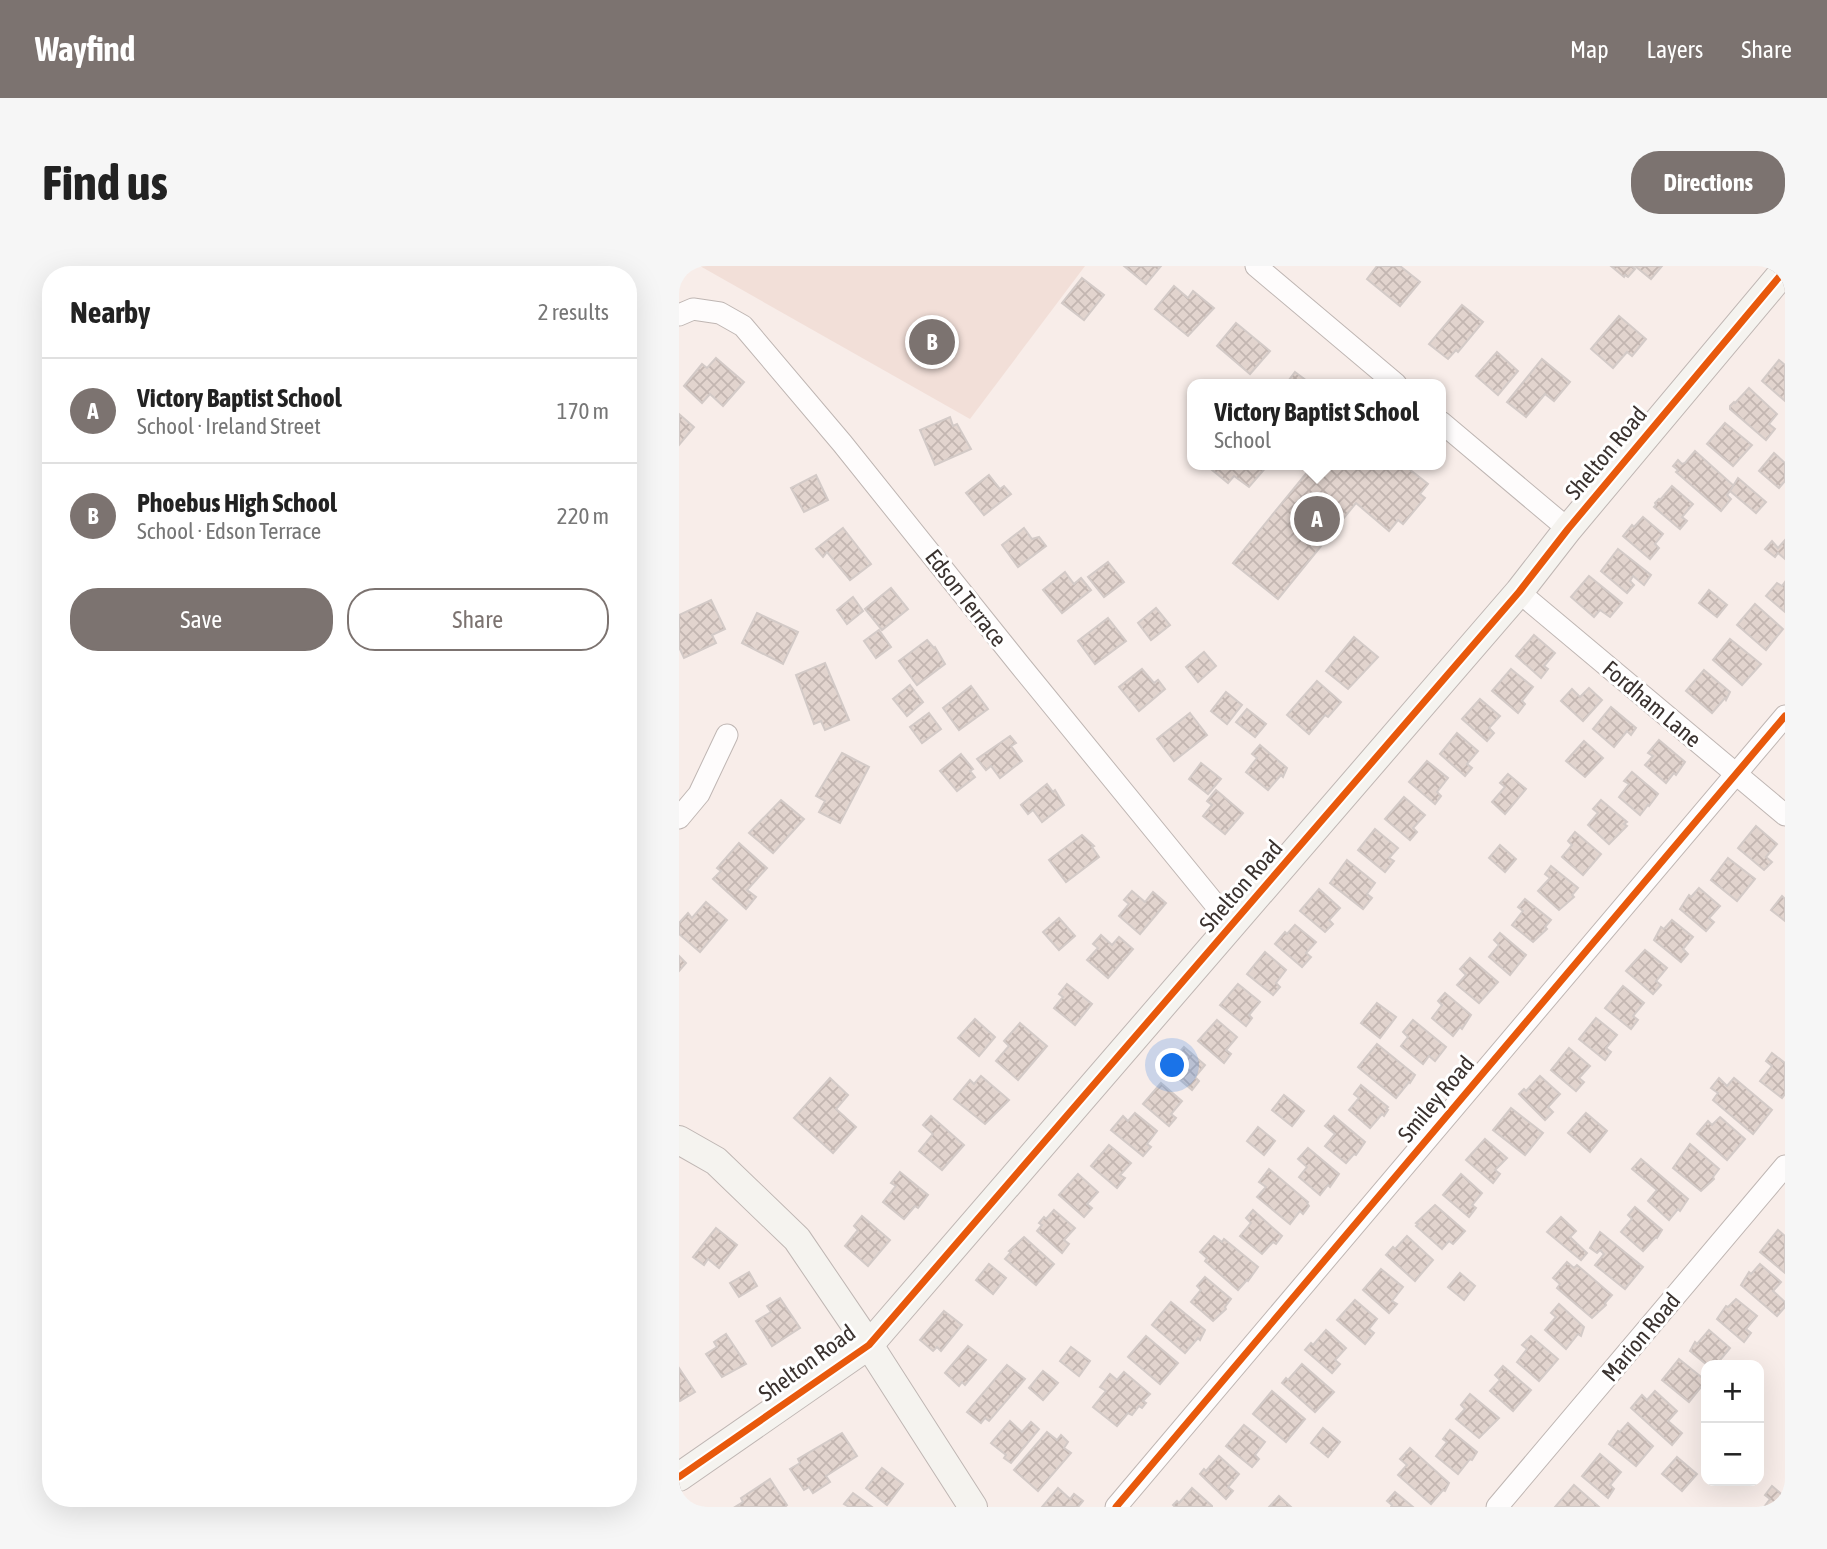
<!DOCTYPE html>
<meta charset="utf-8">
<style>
:root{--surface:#fff;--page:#f6f6f6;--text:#222;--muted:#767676;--line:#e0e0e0;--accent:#7c7370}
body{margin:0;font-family:"Asap Condensed",sans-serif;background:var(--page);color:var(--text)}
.controls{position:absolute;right:21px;bottom:21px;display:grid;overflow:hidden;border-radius:14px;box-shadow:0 7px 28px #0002}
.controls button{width:63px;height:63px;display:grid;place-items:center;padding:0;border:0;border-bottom:2px solid var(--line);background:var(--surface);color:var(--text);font:35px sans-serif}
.you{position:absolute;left:494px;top:800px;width:24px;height:24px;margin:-18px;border:5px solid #fff;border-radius:50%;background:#1a73e8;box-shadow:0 0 0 10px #1a73e833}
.badge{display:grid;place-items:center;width:46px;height:46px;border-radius:50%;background:var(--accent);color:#fff;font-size:23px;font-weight:700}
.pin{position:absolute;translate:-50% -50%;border:4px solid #fff;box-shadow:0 2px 7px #0006}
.popup{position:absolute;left:508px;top:113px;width:259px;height:91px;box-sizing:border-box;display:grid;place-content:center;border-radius:14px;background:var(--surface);filter:drop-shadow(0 2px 5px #0005);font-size:23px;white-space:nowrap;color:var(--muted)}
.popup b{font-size:26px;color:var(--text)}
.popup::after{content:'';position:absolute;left:50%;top:100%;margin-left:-14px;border:14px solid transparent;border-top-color:var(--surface)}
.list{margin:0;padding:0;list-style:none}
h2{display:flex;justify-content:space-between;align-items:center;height:91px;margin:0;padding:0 28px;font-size:30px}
h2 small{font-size:23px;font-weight:400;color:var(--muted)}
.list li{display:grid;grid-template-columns:46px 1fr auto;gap:21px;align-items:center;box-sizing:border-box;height:105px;padding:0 28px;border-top:2px solid var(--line)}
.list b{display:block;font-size:26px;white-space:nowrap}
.list p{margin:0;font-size:23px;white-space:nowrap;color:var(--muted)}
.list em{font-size:23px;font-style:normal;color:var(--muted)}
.actions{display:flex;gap:14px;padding:21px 28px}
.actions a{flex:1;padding:16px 0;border:2px solid var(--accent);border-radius:28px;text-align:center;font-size:24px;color:var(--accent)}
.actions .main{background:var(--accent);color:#fff}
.map{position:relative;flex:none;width:1106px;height:1241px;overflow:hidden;border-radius:28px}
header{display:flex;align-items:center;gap:42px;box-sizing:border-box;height:98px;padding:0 35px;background:var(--accent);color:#fff}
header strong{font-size:33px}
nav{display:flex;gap:38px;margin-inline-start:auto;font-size:24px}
.intro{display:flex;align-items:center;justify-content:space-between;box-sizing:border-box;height:168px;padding:0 42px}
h1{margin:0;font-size:49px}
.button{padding:18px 32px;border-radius:28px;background:var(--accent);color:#fff;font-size:24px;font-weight:700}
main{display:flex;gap:42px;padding:0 42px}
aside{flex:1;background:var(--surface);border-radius:28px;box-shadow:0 7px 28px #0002}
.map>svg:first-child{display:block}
</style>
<header>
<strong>Wayfind</strong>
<nav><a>Map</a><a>Layers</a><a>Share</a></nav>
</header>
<div class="intro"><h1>Find us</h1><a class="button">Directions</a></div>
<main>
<aside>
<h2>Nearby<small>2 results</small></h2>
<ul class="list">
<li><span class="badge">A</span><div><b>Victory Baptist School</b><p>School · Ireland Street</p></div><em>170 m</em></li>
<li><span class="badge">B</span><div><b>Phoebus High School</b><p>School · Edson Terrace</p></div><em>220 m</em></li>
</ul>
<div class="actions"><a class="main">Save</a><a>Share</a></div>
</aside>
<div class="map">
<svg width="1106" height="1241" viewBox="0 0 1106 1241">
<defs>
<pattern id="building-cross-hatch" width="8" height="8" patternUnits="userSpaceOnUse" patternTransform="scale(1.75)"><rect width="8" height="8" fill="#e2d4ce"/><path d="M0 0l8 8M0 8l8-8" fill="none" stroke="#c3b6b1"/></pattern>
</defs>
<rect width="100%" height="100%" fill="#f8ede9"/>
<path fill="#f2dfd8" d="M21 0H406L291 153Z"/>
<g fill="url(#building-cross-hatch)" stroke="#d3cac7" stroke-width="2">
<path d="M445 0H482L467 18Z"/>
<path d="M698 0H721L741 16 721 40 688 13Z"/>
<path d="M932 0H953L956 3 949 11 946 9 945 11Z"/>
<path d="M956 0H983L972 13Z"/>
<path d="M403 12 425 29 405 54 383 37Z"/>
<path d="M495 20 509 32 514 25 535 42 509 70 476 43Z"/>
<path d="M783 39 804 56 779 86 777 84 769 93 750 78Z"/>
<path d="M940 50 967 73 953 90 948 86 934 102 912 83Z"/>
<path d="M557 57 591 85 571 108 538 80Z"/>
<path d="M818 86 839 105 819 129 797 110Z"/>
<path d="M37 92 65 116 44 140 31 128 23 137 5 120 23 98 28 102Z"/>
<path d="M863 93 891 116 875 135 866 128 847 151 828 136Z"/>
<path d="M1100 94 1106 99V135L1083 115Z"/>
<path d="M616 106 632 118H607Z"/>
<path d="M1070 122 1098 148 1090 158 1096 163 1087 174 1051 143V140L1055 136 1056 137Z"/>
<path d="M0 148 15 161 0 179Z"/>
<path d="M271 151 274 160 278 158 292 183 256 199 241 164Z"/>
<path d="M1046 157 1073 179 1054 200 1028 178Z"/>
<path d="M1016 185 1055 220 1048 229 1052 233 1042 245 997 206 999 204 994 200 999 194 1003 198 1006 197Z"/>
<path d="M1095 187 1106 197V215L1100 222 1080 205Z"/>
<path d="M527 199H589L570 221 555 210 549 217Z"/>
<path d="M634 199H725L749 218 741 228 746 232 724 258 719 254 710 265 677 237 599 333 554 297Z"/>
<path d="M137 209 149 234 125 246 112 222Z"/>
<path d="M310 209 321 223 325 220 332 228 305 249 287 227Z"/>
<path d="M1059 212 1087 236 1077 247 1051 225Z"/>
<path d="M993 220 1014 238 1003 251 1008 255 1001 263 975 241 977 239 976 237 980 233 981 234Z"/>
<path d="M964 251 984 268 976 278 980 282 971 293 944 270 953 259 955 261Z"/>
<path d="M164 262 192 298 171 314 148 286 144 291 137 283Z"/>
<path d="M345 262 353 273 360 271 367 280 339 301 323 279Z"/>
<path d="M1106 274V293L1099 287 1096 291 1086 283 1093 275 1099 282Z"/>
<path d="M939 283 972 309 965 319 954 310 951 315 955 319 948 327 922 305Z"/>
<path d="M429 296 445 316 425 331 409 311Z"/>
<path d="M386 306 395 318 402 312 412 324 383 347 364 324Z"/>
<path d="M910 310 943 337 931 351 921 344 915 351 892 331Z"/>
<path d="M1106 316V346L1087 330 1098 317 1103 320Z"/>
<path d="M212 322 229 343 203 364 186 343Z"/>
<path d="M1030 324 1048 339 1038 351 1020 337Z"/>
<path d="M174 331 184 345 168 358 158 344Z"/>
<path d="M32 334 46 363 33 369 37 377 5 392 0 381V349Z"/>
<path d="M1076 338 1104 363 1087 384 1058 359Z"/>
<path d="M477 342 491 359 472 374 459 357Z"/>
<path d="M78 347 119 366 104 398 63 377Z"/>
<path d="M429 352 447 375 416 398 399 375Z"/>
<path d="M200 364 212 381 197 392 185 375Z"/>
<path d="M855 369 876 387 865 400 869 403 862 412 837 390Z"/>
<path d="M675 371 699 391 669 423 647 405Z"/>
<path d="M1051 373 1082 398 1063 419 1034 394Z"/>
<path d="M248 374 255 382 256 381 266 398 238 419 220 395Z"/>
<path d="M525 386 537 400 519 416 507 401Z"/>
<path d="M146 397 170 454 146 464 142 455 135 458 117 409Z"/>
<path d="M463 403 475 417 479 414 486 423 460 445 440 421Z"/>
<path d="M832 403 854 421 843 435 846 438 839 447 813 425Z"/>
<path d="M1025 404 1051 426 1047 434 1046 432 1033 447 1007 425Z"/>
<path d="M638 415 662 436 649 451 646 449 630 468 608 449Z"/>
<path d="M231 419 244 436 228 450 214 433Z"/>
<path d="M292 420 309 443 280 464 264 442Z"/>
<path d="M910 422 923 434 904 455 882 435 893 423 901 431Z"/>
<path d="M547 426 563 439 548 458 532 445Z"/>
<path d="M801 433 821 450 810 462 815 467 808 475 783 453Z"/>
<path d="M932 441 957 462 952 469 948 465 935 481 914 463Z"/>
<path d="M568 443 587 458 576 471 557 456Z"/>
<path d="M250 447 262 463 243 477 231 461Z"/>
<path d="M511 447 528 469 495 495 478 473Z"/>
<path d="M778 467 799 485 788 498 793 502 786 510 761 488Z"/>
<path d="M331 470 337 477 332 480 343 495 321 512 312 500 307 504 298 493Z"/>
<path d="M980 474 1006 496 997 509 995 507 987 517 966 499 974 490 969 487Z"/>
<path d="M905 475 924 492 906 511 887 495Z"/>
<path d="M581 479 608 502 604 511 602 509 589 524 567 506 578 492 573 488Z"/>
<path d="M163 487 190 501 161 557 140 546 146 535 137 530Z"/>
<path d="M282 488 294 503 291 505 296 511 278 525 261 505Z"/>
<path d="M748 495 769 512 758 526 762 530 756 538 730 516Z"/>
<path d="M522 497 542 513 529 528 510 513Z"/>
<path d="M953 506 979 528 970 540 969 539 961 549 940 531 950 518 945 515Z"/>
<path d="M829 508 847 523 826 548 813 536 826 521 821 517Z"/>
<path d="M368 518 374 526 376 524 385 539 363 556 354 544 349 548 342 539Z"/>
<path d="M537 524 564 547 546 568 524 550 533 539 528 535Z"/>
<path d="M725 531 746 549 734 562 738 566 731 574 706 553Z"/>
<path d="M102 534 125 553 94 587 70 567Z"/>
<path d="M922 534 948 556 945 558 948 560 930 578 909 559 919 547 914 543Z"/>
<path d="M1077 560 1098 578 1087 591 1093 596 1085 604 1059 582Z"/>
<path d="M696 563 719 582 710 592 715 595 706 606 679 584Z"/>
<path d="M896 566 922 588 904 609 883 591 893 579 889 575Z"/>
<path d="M403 569 415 580 413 581 420 591 387 616 370 594Z"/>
<path d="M60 577 88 602 68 624 77 631 67 643 34 613 42 605 38 602Z"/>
<path d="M821 579 837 593 826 606 810 592Z"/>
<path d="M1049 592 1076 613 1058 635 1032 614Z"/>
<path d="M668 594 696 617 688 628 693 632 684 643 651 617Z"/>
<path d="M872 600 899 622 893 629 895 631 880 644 859 625 871 612 866 608Z"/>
<path d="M1020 622 1041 640 1030 652 1035 656 1027 665 1001 643 1010 629 1012 631Z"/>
<path d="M640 623 661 642 650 654 654 658 646 666 621 645Z"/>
<path d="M453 625 466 636 474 626 487 637 461 668 440 650 450 638 445 634Z"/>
<path d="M1103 630 1106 633V655L1092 644Z"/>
<path d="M846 633 872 654 866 661 868 663 854 676 833 659 844 645 839 641Z"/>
<path d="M27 636 48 654 21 686 0 668V657L9 647 13 652Z"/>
<path d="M380 652 396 670 380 684 364 666Z"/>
<path d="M993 654 1014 671 1004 683 1009 688 1002 696 975 674 982 661 985 663Z"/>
<path d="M616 659 637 676 627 687 632 691 623 701 596 678 606 666 608 668Z"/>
<path d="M821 667 847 689 831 709 810 691 820 679 815 674Z"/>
<path d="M422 669 433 679 440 671 454 683 429 712 408 694 419 682 414 678Z"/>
<path d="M966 684 988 702 977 715 982 719 974 728 947 705Z"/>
<path d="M586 686 607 704 597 717 601 721 594 729 568 708Z"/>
<path d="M0 690 7 697 0 705Z"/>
<path d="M791 692 819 716 800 737 778 719 787 709 781 703Z"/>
<path d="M388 718 413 738 396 759 375 742 384 731 380 728Z"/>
<path d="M559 718 581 736 570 749 573 752 567 760 541 739Z"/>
<path d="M944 720 965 737 954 750 959 754 952 763 926 742Z"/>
<path d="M766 727 792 749 783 763 781 761 774 770 753 752 763 739 759 735Z"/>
<path d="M698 737 717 751 701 772 682 757Z"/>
<path d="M917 752 938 769 927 782 932 786 926 794 900 773Z"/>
<path d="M296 753 316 771 300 790 279 772Z"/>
<path d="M538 754 558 771 547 784 552 788 545 797 519 775Z"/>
<path d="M734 754 767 781 756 795 750 790 744 798 722 780 729 771 724 766Z"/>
<path d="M341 757 368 780 339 814 317 795 330 780 325 775Z"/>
<path d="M698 778 736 809 731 817 730 816 717 832 679 801Z"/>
<path d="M505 781 526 799 516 811 520 815 513 824 487 802Z"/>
<path d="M890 782 911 800 900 812 905 816 897 825 872 804Z"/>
<path d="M1093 787 1106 797V828L1103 832 1081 815 1093 800 1087 795Z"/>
<path d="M302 810 330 834 306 858 275 833 291 814 295 818Z"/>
<path d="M861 810 881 828 869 841 874 846 866 854 840 828 845 823 847 825Z"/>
<path d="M151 812 169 829 157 843 177 861 154 887 115 852Z"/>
<path d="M1040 812 1048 820 1055 812 1093 844 1074 868 1034 834 1039 827 1032 822Z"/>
<path d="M482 817 503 835 492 848 497 852 490 860 464 838Z"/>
<path d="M682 819 709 841 707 843 709 844 705 850 703 848 691 862 670 844 680 832 675 828Z"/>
<path d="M605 829 625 845 613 860 593 844Z"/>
<path d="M832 842 864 867 846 889 814 864Z"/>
<path d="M456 847 478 865 468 878 472 881 464 890 432 864 444 850 449 855Z"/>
<path d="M907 847 928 865 911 886 889 867Z"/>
<path d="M252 850 285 879 263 904 240 885 254 868 244 859Z"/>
<path d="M655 850 686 876 677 889 675 888 667 897 646 880 656 868 646 860Z"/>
<path d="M1041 851 1066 873 1048 894 1018 868 1029 855 1033 859Z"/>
<path d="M579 861 596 875 585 889 568 875Z"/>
<path d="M806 873 828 892 816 904 821 908 814 917 787 894Z"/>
<path d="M1011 878 1040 903 1034 911 1035 913 1022 925 994 902Z"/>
<path d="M430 879 452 897 441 909 446 912 438 922 412 900Z"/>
<path d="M629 882 660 908 651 921 649 919 641 929 620 911 628 901 619 893Z"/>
<path d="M962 893 1009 933 1001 945 999 943 990 954 969 935 978 924 953 903Z"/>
<path d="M590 903 629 936 628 937 630 940 624 948 621 945 611 958 578 931 587 921 580 916Z"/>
<path d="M221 906 249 929 239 942 236 940 225 953 204 936 217 920 212 917Z"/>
<path d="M399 908 419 926 408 938 413 942 405 951 380 929Z"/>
<path d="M782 908 803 927 793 939 797 942 790 951 764 929Z"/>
<path d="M756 939 786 965 774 978 770 975 763 983 737 960 739 958 737 957Z"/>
<path d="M956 941 983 964 978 972 977 971 964 985 942 966 953 953 949 949Z"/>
<path d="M375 944 396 962 385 974 390 978 383 987 358 965 363 959 360 957 365 951 367 953Z"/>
<path d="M574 944 603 970 597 978 594 976 583 988 561 970 572 957 567 952Z"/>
<path d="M183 950 211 974 189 1000 166 980 179 964 175 960Z"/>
<path d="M882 951 897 965 891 971 908 987 902 994 868 966Z"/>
<path d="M37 962 58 979 40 1002 29 993 25 999 14 991Z"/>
<path d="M1099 964 1106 970V1007L1081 986Z"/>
<path d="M921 966 964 1001 946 1023 916 999 925 988 921 984 918 987 911 982Z"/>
<path d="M535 970 543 976 545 973 579 1001 569 1015 568 1014 559 1024 526 995 528 992 521 986Z"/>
<path d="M728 970 754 994 736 1015 707 989 714 981 716 983Z"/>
<path d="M345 971 375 998 357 1019 326 993 332 986 330 985Z"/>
<path d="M888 996 895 1002 898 999 933 1029 926 1037 927 1039 913 1052 878 1022 881 1018 874 1012Z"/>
<path d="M310 998 327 1012 314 1028 297 1014Z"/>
<path d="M1081 998 1102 1016 1094 1025 1106 1036V1041L1098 1050 1062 1019 1070 1006 1072 1008Z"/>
<path d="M702 1003 724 1021 713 1035 718 1038 710 1047 684 1024Z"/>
<path d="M70 1006 78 1020 60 1031 51 1017Z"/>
<path d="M781 1007 796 1020 785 1034 769 1021Z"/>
<path d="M526 1011 552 1033 546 1041 547 1043 534 1055 512 1036 522 1024 518 1020Z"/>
<path d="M101 1032 121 1062 93 1080 77 1055 92 1046 88 1040Z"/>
<path d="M1057 1033 1078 1050 1067 1063 1072 1067 1065 1076 1038 1053 1047 1040 1049 1041Z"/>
<path d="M676 1034 698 1053 690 1063 695 1067 686 1078 658 1054Z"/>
<path d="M492 1036 526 1064 521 1074 519 1072 506 1087 473 1059Z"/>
<path d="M880 1038 905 1061 902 1070 899 1068 887 1083 866 1064 877 1051 872 1047Z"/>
<path d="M265 1045 283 1059 262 1085 258 1081 254 1085 241 1074Z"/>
<path d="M647 1064 667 1082 656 1094 661 1098 653 1107 626 1084 632 1077 634 1079Z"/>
<path d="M1030 1064 1051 1082 1041 1094 1044 1099H1028L1011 1085 1016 1076 1018 1078Z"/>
<path d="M47 1068 67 1098 43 1111 27 1088 38 1081 35 1076Z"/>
<path d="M467 1070 499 1097 481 1118 449 1091Z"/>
<path d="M852 1070 879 1093 860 1115 838 1096 848 1083 843 1079Z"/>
<path d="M289 1080 307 1094 286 1119 283 1116 280 1120 266 1107Z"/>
<path d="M392 1081 411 1095 400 1110 381 1095Z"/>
<path d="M1000 1093 1027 1115 1010 1136 983 1114Z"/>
<path d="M623 1098 655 1126 636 1146 603 1117 607 1112 609 1114Z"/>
<path d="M328 1099 346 1113 310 1155 306 1152 302 1157 288 1146Z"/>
<path d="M824 1100 852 1124 834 1145 811 1125 821 1114 816 1109Z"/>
<path d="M0 1102 16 1126 1 1135 0 1134Z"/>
<path d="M364 1105 379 1117 364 1134 350 1122Z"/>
<path d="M445 1106 471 1128 464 1135 467 1137 463 1142 460 1140 453 1149 449 1147 438 1160 414 1141 427 1125 421 1121 431 1108 438 1114Z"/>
<path d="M593 1125 626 1153 607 1176 574 1148Z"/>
<path d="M976 1125 998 1145 989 1155 1003 1167 993 1179 952 1142 963 1129 968 1134Z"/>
<path d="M791 1128 820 1152 800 1172 777 1153 786 1143 782 1139Z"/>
<path d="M331 1155 343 1166 352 1156 360 1163 332 1197 325 1192 327 1189 312 1177Z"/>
<path d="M949 1157 974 1180 957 1200 930 1178 939 1165 941 1166Z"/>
<path d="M565 1159 586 1176 576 1189 580 1193 573 1201 547 1180Z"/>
<path d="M644 1162 661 1176 649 1191 632 1177Z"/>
<path d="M771 1164 798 1186 793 1194 791 1193 779 1208 757 1190 768 1176 764 1173Z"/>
<path d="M368 1166 378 1174 382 1169 389 1176 385 1182 392 1187 359 1225 335 1204Z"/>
<path d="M163 1167 178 1190 147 1210 151 1216 134 1227 130 1221 125 1224 111 1203 121 1197 119 1193Z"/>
<path d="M731 1182 770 1217 766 1225 764 1224 752 1238 719 1209 728 1199 721 1193Z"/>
<path d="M921 1188 942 1206 931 1219 935 1223 929 1232 903 1210Z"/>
<path d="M540 1190 560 1208 549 1221 554 1225 547 1233 521 1208 525 1203 527 1205Z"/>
<path d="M998 1191 1018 1208 1003 1225 983 1208Z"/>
<path d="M203 1202 224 1218 208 1239 187 1222Z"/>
<path d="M91 1213 108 1239 106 1241H56L64 1236 62 1232Z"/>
<path d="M895 1219 920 1241H876Z"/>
<path d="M1093 1220 1106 1231V1241H1085L1091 1233 1086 1229Z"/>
<path d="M379 1222 391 1233 395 1228 404 1235 399 1241H363Z"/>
<path d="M513 1222 533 1240V1241H496L494 1239 498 1235 500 1237Z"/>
<path d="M716 1226 734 1241H712L713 1239 708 1235Z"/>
<path d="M174 1227 193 1241H170L165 1238Z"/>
<path d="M600 1230 612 1241H590Z"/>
</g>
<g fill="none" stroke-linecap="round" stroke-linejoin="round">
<defs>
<g id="street">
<path d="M577 0 717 118"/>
<path d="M0 49 14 43 41 47 64 60 163 177 340 398 553 659"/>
<path d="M762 156 889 263"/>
<path d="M840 326 1106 549"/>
<path d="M0 552 20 528 48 469"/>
<path d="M437 1241 1106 450"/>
<path d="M818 1241 1106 900"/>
</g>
<g id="secondary">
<path d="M0 874 37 895 118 973 190 1079 294 1241"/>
<path d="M0 1211 190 1079 840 326 889 263 1106 4"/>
</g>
</defs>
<use href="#street" stroke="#bfb6b3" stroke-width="23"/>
<use href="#secondary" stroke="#bfb6b3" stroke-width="30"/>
<use href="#street" stroke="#fefcfc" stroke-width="21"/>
<use href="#secondary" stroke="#f5f3ef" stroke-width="28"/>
<defs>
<g id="cycleway">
<path d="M0 1211 190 1079 840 326 889 263 1106 4"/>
<path d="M437 1241 1106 450"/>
</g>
</defs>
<use href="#cycleway" stroke="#fff" stroke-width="11"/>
<use href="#cycleway" stroke="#e8590c" stroke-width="7"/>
</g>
<g text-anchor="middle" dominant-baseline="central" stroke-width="6" stroke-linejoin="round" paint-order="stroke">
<g font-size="23" fill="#3a322f" stroke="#fff">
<text transform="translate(927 187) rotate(-50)">Shelton Road</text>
<text transform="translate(287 332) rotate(52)">Edson Terrace</text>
<text transform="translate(973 438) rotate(40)">Fordham Lane</text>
<text transform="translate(562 620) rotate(-49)">Shelton Road</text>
<text transform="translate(757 833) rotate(-50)">Smiley Road</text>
<text transform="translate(962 1071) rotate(-50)">Marion Road</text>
<text transform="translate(128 1097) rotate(-36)">Shelton Road</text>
</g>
</g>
</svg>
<div class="controls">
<button>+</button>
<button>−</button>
</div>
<div class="you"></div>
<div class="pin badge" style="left:638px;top:253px">A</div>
<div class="popup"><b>Victory Baptist School</b>School</div>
<div class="pin badge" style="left:253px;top:76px">B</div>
</div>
</main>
